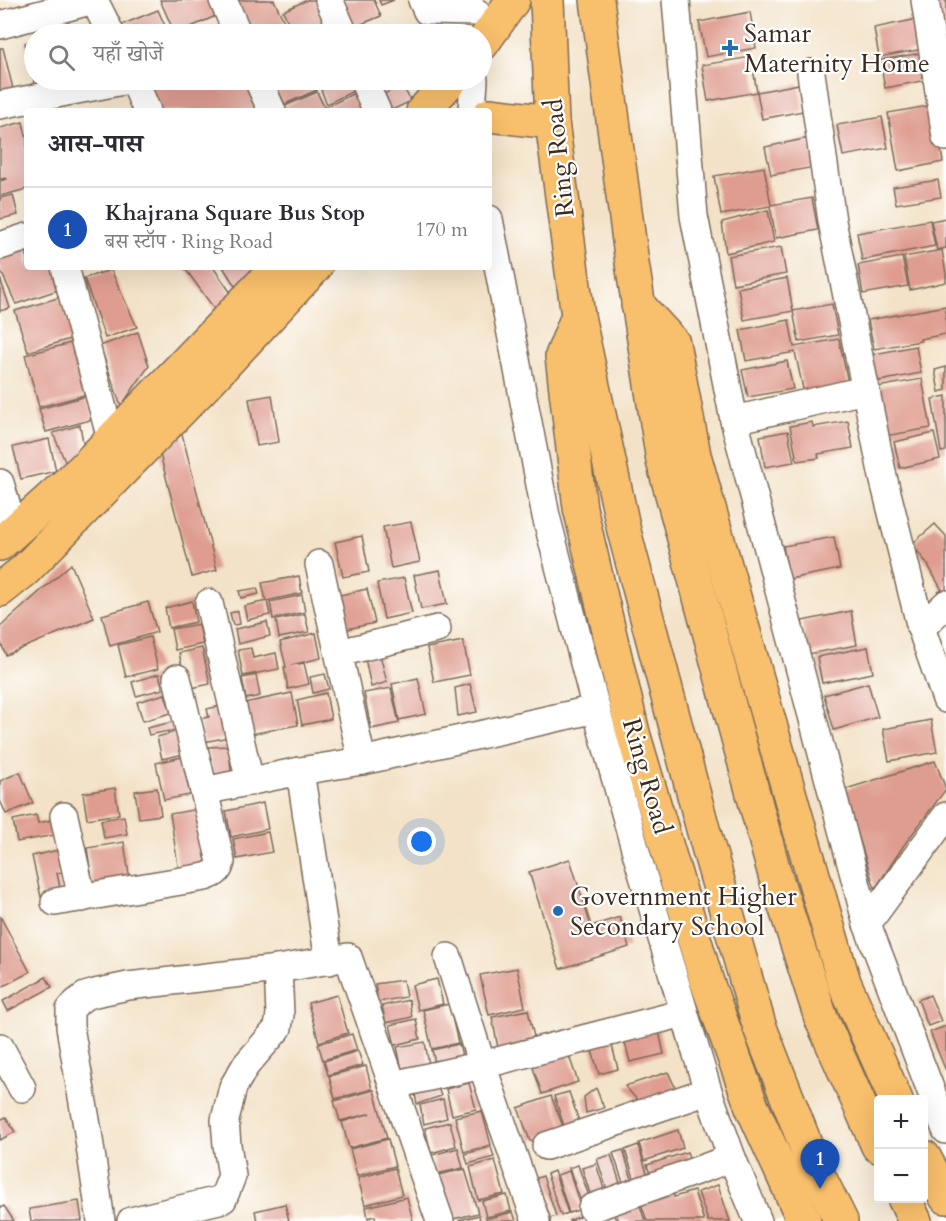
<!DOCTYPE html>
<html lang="hi">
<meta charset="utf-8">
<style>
:root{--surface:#fff;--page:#f2f2f3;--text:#2b2b33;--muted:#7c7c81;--line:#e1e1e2;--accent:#1f6fb2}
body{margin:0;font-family:Cardo,"Noto Serif Devanagari",serif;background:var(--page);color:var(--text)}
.controls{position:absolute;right:18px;bottom:18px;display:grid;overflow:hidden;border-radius:6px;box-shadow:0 6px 24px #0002}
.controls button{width:54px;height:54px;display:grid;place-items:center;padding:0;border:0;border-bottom:2px solid var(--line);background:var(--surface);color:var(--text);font:30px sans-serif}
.you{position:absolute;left:422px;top:842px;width:21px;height:21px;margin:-15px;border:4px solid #fff;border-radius:50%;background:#1a73e8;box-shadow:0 0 0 9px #1a73e833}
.badge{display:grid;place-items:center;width:39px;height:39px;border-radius:50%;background:var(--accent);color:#fff;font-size:20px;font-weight:700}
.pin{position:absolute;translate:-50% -50px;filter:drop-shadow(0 2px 3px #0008)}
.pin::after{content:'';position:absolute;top:32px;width:21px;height:18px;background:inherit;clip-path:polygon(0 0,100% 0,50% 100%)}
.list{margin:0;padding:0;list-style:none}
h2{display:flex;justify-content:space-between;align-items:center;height:78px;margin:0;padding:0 24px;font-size:26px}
h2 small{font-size:20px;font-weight:400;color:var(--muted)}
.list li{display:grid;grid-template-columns:39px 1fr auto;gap:18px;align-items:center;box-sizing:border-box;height:84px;padding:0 24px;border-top:2px solid var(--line)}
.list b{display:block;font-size:22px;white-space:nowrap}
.list p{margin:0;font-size:20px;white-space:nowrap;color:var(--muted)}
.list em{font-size:20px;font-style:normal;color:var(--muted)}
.icon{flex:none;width:33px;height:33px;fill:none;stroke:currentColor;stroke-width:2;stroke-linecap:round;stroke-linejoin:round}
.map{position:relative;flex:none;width:946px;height:1221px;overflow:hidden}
.search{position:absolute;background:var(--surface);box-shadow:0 6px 24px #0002;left:24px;top:24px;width:468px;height:66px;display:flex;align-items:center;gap:15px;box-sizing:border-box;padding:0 21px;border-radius:33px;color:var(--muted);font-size:22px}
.panel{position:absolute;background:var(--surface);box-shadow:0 6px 24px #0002;left:24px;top:108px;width:468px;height:162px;border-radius:6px}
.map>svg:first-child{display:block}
</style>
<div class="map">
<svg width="946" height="1221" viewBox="0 0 946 1221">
<rect width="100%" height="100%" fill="#fff"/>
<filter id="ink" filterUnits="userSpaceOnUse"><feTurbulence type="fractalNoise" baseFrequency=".0167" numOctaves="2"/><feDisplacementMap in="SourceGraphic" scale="12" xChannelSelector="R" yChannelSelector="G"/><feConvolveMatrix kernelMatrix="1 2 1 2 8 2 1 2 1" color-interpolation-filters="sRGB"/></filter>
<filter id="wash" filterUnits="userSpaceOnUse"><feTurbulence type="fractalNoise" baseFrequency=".008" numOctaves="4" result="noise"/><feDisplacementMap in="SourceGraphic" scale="24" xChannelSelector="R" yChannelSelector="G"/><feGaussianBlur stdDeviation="1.35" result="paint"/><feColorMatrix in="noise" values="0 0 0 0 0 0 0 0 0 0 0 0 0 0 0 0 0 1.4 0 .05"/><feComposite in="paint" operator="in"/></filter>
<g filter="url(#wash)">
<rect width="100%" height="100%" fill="#f3e2c7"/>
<g id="blocks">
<g fill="#df9d90">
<path d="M160 0H212L218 15 175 34Z"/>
<path d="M231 0H274L288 30 277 34H247Z"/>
<path d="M307 0H315L331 34H294L283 11Z"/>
<path d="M340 0H374L381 16 352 28Z"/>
<path d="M379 0H394L381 5Z"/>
<path d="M933 0H946V38L942 39Z"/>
<path d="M158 10 168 33 164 34H119L116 27Z"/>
<path d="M750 12 756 48 706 57 699 22Z"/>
<path d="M918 19 924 49 879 57 874 28Z"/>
<path d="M390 26 394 34H372Z"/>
<path d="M34 40V80H50L35 84 25 43Z"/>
<path d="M0 48H3L14 93 0 96Z"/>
<path d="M921 53 927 80 885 88 880 60Z"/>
<path d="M751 57 757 92 708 101 702 65Z"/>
<path d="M147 80H252L267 111H160Z"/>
<path d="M287 80H313L317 90 276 108 267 89Z"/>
<path d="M316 80H335L320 87Z"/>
<path d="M343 80H354L358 89 327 104 321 90Z"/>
<path d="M373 80H398L377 89Z"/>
<path d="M799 84 803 111 762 119 757 92Z"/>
<path d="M402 85 411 101 390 111H385L378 97Z"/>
<path d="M361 90 371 111H328L326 107Z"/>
<path d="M317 92 326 111H282L280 108Z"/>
<path d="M933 105 943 162 898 171 888 113Z"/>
<path d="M882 117 888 148 843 156 837 125Z"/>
<path d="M23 122 27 140V189L0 196V181L7 179 6 178 0 179V128Z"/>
<path d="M809 138 815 167 771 175 765 147Z"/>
<path d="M764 167 771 205 812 198 818 230 776 238 770 206 721 215 714 176Z"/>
<path d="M938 180 941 197 896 204 893 187Z"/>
<path d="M13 195 18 215 0 219V198Z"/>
<path d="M768 210 774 242 726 253 722 222Z"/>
<path d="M946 218V248L937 250 931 221Z"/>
<path d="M930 220 935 246 862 260 857 233Z"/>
<path d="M27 243V267H58L64 288 16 304 0 269V254Z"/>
<path d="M781 247 786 274 733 284 728 256Z"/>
<path d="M942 250 946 274V282L910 290 904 257Z"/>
<path d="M902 257 908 286 863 294 858 265Z"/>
<path d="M184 267H213L233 296 218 314Z"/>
<path d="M223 267H262L238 291Z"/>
<path d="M111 270 137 327 105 338 84 278Z"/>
<path d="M0 278 10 308 0 311Z"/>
<path d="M787 278 793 311 832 304 838 335 799 342 793 311 744 320 738 288Z"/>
<path d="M61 297 73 338 28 352 15 311Z"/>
<path d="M946 306V334L920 339 921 341 874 349 868 320Z"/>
<path d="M789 320 794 347 839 339 849 388 805 398 795 352 746 361 740 330Z"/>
<path d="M138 332 149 366 121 406 100 346Z"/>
<path d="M71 343 85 395 39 407 25 355Z"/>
<path d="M916 346 921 373 874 382 869 355Z"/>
<path d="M787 361 793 389 748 397 742 370Z"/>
<path d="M946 367V390L939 392 935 370Z"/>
<path d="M922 379 931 428 885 436 877 387Z"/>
<path d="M272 395 279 442 257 446 249 399Z"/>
<path d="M87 396 94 419 46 432 39 409Z"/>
<path d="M946 396V451L941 452 932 399Z"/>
<path d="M848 421 853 448 818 454 819 458 797 461 790 426 812 422 813 427Z"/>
<path d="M80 425 85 454 69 471 53 433Z"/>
<path d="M788 431 794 462 765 467 760 436Z"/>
<path d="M934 433 940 459 900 468 894 442Z"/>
<path d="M182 434 217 570 192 577 160 454Z"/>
<path d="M49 439 56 471 21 479 13 447Z"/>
<path d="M411 522 420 562 391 568 383 527Z"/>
<path d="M935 524 946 536V593L944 594 928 565 912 544Z"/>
<path d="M362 536 369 572 343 577 335 542Z"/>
<path d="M834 537 840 569 789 579 783 546Z"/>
<path d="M71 564 94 618 6 655 0 641V627Z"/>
<path d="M440 570 447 604 421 609 414 575Z"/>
<path d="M299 576 302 593 266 601 262 583Z"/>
<path d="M404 578 412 613 384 619 377 583Z"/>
<path d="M257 588 259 594 241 598 239 591Z"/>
<path d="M367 589 375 623 347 629 340 595Z"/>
<path d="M302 595 305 612 273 619 270 602Z"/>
<path d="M192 601 196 622 169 628 165 608Z"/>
<path d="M267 601 270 615 247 620 244 606Z"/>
<path d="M148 602 157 632 110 646 102 615Z"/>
<path d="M238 611 240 624 233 625 230 613Z"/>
<path d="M851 611 857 645 808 654 802 621Z"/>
<path d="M305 614 309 632 279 638 276 620Z"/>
<path d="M267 622 270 636 238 644 235 629Z"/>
<path d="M199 624 203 644 175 650 171 629Z"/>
<path d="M316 633 321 658 291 665 304 663 309 684 288 689 284 667H286L280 642Z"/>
<path d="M150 637 158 669 126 677 118 645Z"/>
<path d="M463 641 470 675 434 682 427 648Z"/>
<path d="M868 647 873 673 822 683 817 657Z"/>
<path d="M202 648 210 684 187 689 179 653Z"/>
<path d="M251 648 253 658 276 653 279 669 243 676 238 650Z"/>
<path d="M380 655 387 682 371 687 365 658Z"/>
<path d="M159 674 163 689 136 696 132 682Z"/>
<path d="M325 674 329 689 313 693 310 677Z"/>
<path d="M256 675 260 696 246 699 242 678Z"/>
<path d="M418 678 426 714 399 720 392 684Z"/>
<path d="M868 683 878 717 834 730 824 695Z"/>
<path d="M470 684 477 712 458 716 455 688Z"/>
<path d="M391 688 399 723 371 729 364 693Z"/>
<path d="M292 693 298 725 251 734 244 703Z"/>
<path d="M326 693 331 719 302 725 297 700Z"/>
<path d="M165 694 171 713 143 721 137 702Z"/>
<path d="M229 704 235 736 203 742 199 719 209 717 207 709Z"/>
<path d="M931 720 937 752 889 761 883 729Z"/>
<path d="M177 721 179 729 149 735 147 728Z"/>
<path d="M179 731 184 754 162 759 157 737Z"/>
<path d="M229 746 231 772 212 775 208 747Z"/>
<path d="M182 757 190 795 164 800 156 763Z"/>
<path d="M935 761 946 789 904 845 875 889 856 828 846 789Z"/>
<path d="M20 772 33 803 6 814 0 800V781Z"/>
<path d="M115 788 119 814 87 819 83 793Z"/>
<path d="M157 788 161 815 139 818 135 791Z"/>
<path d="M263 803 268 829 231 837 226 811Z"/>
<path d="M198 809 207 868 179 872 170 814Z"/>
<path d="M36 815 38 823 52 820 55 835 17 842 13 820Z"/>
<path d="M124 816 127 834 104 838 101 820Z"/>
<path d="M268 832 272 852 237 859 233 839Z"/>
<path d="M124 842 130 881 93 887 87 848Z"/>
<path d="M63 849 68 871 57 873 61 893 41 897 32 856Z"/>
<path d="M570 859 591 926 620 917 629 947 560 969 529 872Z"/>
<path d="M0 916 30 972 0 988Z"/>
<path d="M517 968 525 1007 489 1015 480 975Z"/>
<path d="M46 977 52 987 8 1011 3 1001Z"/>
<path d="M437 979 443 1004 418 1010 412 985Z"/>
<path d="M403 980 406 997 378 1002 375 984Z"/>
<path d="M337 995 348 1033 319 1042 308 1003Z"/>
<path d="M930 995 941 1021 928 1026 918 1000Z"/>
<path d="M409 1000 412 1017 386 1023 382 1006Z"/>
<path d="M449 1004 458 1043 432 1049 423 1010Z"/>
<path d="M528 1010 536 1046 499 1053 492 1017Z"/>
<path d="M416 1019 420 1039 395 1045 390 1025Z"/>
<path d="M946 1026V1071L930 1032Z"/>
<path d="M658 1027 664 1054 630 1062 623 1035Z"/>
<path d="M352 1034 357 1050 323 1060 318 1044Z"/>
<path d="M610 1038 618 1069 599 1074 590 1044Z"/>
<path d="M425 1042 429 1065 402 1070 397 1047Z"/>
<path d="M459 1044 463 1060 436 1067 432 1050Z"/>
<path d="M567 1050 578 1082 542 1094 531 1062Z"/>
<path d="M358 1051 363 1065 328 1075 324 1061Z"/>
<path d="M366 1066 372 1089 335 1099 329 1076Z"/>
<path d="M668 1072 676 1089 638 1101 625 1086Z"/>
<path d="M469 1083 476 1109 452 1115 446 1089Z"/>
<path d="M438 1087 441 1096 417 1104 415 1094Z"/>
<path d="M596 1088 604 1108 586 1113 584 1097Z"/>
<path d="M374 1090 387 1138 349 1148 342 1122 371 1113 340 1121 334 1101Z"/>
<path d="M569 1092 581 1127 566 1132 554 1096Z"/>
<path d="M551 1096 564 1129 530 1141 518 1108Z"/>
<path d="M443 1099 447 1118 424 1124 420 1105Z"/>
<path d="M482 1111 491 1145 464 1152 455 1117Z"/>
<path d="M6 1117 15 1132 0 1140V1120Z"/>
<path d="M450 1122 456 1146 431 1153 425 1128Z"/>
<path d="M678 1130 683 1148 644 1161 639 1143Z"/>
<path d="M388 1139 395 1166 357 1176 350 1149Z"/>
<path d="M638 1145 650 1182 637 1187 625 1150Z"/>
<path d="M491 1147 494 1157 468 1164 465 1154Z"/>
<path d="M458 1148 463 1168 436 1174 432 1155Z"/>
<path d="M623 1150 635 1189 626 1191 613 1153Z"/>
<path d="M687 1152 693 1168 653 1182 647 1165Z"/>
<path d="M611 1155 623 1192 609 1196 597 1159Z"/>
<path d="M495 1160 504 1194 478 1200 470 1167Z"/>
<path d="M596 1164 607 1198 593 1203 582 1168Z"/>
<path d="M578 1165 591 1202 582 1205 569 1168Z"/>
<path d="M395 1168 402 1195 365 1205 358 1178Z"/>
<path d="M465 1169 478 1213 449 1220 438 1175Z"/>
<path d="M554 1171 568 1213 561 1216 547 1174Z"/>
<path d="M569 1171 581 1209 569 1213 557 1175Z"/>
<path d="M543 1176 556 1216 545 1220 532 1180Z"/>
<path d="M718 1185 730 1221H708L698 1192Z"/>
<path d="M672 1190 674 1197 694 1191 704 1221H647L640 1201Z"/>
<path d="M507 1195 511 1211 486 1217 482 1201Z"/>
<path d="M407 1197 413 1221H376L375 1216 368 1218 366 1207Z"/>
<path d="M638 1200 645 1221H619L614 1207Z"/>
<path d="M79 1201 82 1221H31L29 1209Z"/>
<path d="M285 1204 289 1221H257L255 1211Z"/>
<path d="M4 1206 14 1221H0V1208Z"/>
<path d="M612 1208 616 1221H594L592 1214Z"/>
<path d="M513 1212 516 1221H487L486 1219Z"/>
<path d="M479 1215 480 1221H459V1220Z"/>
<path d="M584 1215 586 1221H568Z"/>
</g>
</g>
</g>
<g filter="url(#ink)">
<use href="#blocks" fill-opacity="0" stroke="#7b6a59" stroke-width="1.5"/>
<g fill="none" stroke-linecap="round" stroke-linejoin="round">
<defs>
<g id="minor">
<path d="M94 0 111 34"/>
<path d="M223 0 238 34"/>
<path d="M329 0 344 34"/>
<path d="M422 0 427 11 476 12"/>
<path d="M676 0 694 216 734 420 867 924 946 1130"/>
<path d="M925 0 946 137"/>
<path d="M0 25 94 0"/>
<path d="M811 73 832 221 883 477 921 628 946 699"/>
<path d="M134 80 147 111"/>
<path d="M258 80 272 111"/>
<path d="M363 80 377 111"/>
<path d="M0 105 128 80"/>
<path d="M472 111 474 80"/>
<path d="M489 219 546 516 596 709 638 859 708 1091 732 1158 758 1221"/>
<path d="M0 246 27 237"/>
<path d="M65 267 111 439"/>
<path d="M734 420 865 390"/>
<path d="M0 483 14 531"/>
<path d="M319 564 362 761"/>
<path d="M209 603 250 782"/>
<path d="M921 628 946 604"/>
<path d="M339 653 437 629"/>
<path d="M300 771 329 961"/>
<path d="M204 791 300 771 362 761 596 709"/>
<path d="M64 816 82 898"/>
<path d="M55 902 205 877C214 874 219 872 221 862L177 678"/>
<path d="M867 924 946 816"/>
<path d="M448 957 482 1065 536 1221"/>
<path d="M0 1047 22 1088"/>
<path d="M393 1085 482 1065 684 1013"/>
<path d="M546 1146 708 1091"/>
<path d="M592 1208 732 1158"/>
<path d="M101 1221 87 1126 70 1027V1010L77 1002 85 996 95 993 128 986 278 969 348 957 440 1221"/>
<path d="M131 1221 223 1199 232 1176 227 1145 225 1120 233 1087 246 1065 278 1028 280 1014 278 969"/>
</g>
<g id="major">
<path d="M547 0 552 122 578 316 624 531 703 829 759 1025 815 1169 841 1221"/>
<path d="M597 0 632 263 663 461 775 875 821 1018 878 1146"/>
<path d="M482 44 513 0"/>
<path d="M423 111 451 80"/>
<path d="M489 115 552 122"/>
<path d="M638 305 673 343 694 455 793 806 844 982 896 1100"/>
<path d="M578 316 562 356 580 508 633 733 707 982 752 1107 804 1221"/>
<path d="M0 544 83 469 278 267"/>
<path d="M0 590 25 570 207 383 315 267"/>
<path d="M924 1157 946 1197"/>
<path d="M904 1198 915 1221"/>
</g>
</defs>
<use href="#minor" stroke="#7b6a59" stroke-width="30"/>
<use href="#major" stroke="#7b6a59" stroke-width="36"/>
<use href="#minor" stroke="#fff" stroke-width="27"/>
<use href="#major" stroke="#f8bf6c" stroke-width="33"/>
</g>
</g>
<g fill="#1f6fb2" stroke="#fff" stroke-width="2">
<path d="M727 39h6v6h6v6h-6v6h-6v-6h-6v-6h6z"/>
<circle cx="558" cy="911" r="6"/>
</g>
<g text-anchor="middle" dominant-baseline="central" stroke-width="4.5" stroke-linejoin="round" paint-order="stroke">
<g font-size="26" fill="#3b2a1e" stroke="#fff" text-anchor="start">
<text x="744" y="33">Samar<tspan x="744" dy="30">Maternity Home</tspan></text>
<text x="570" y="896">Government Higher<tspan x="570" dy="30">Secondary School</tspan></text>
</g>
<g font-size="26" fill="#3b2a1e" stroke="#fff">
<text transform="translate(559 158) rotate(-96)">Ring Road</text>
<text transform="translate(647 776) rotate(74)">Ring Road</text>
</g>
</g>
</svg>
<div class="controls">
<button>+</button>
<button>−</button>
</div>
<div class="you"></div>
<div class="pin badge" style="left:820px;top:1189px;background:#1a4fb4">1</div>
<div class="search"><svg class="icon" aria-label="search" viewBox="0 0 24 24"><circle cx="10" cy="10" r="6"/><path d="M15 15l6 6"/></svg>यहाँ खोजें</div>
<section class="panel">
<h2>आस-पास<small></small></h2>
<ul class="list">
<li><span class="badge" style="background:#1a4fb4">1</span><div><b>Khajrana Square Bus Stop</b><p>बस स्टॉप · Ring Road</p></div><em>170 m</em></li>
</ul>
</section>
</div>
